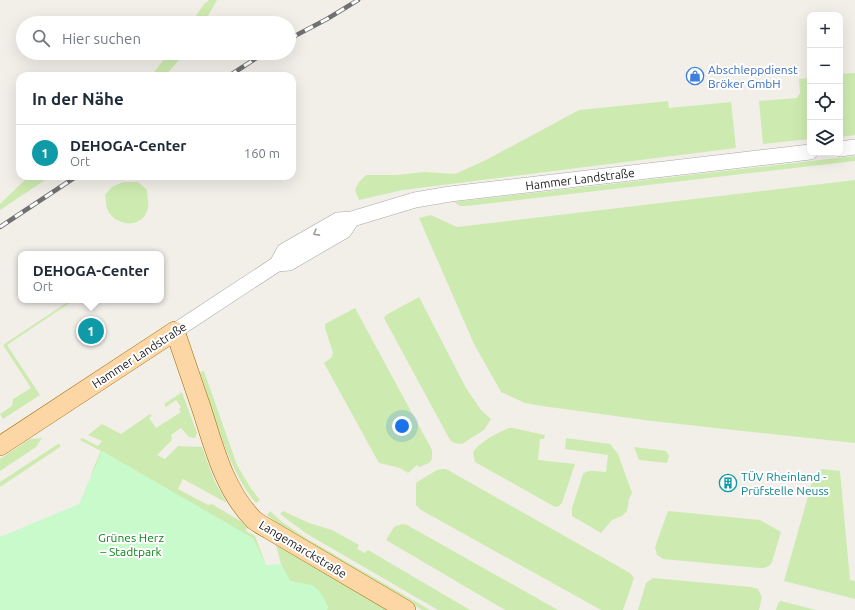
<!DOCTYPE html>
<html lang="de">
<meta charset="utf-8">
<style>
:root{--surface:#fff;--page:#f6f6f7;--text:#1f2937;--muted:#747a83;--line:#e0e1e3;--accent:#7c3aed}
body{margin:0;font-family:Ubuntu,sans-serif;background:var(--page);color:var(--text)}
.controls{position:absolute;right:12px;top:12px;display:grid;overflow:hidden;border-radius:8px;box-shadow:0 4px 16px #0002}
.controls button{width:36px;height:36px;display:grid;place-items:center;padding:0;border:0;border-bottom:1px solid var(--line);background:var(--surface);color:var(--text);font:20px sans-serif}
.you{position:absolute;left:402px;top:426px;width:14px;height:14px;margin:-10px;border:3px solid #fff;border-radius:50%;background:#1a73e8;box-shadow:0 0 0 6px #1a73e833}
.badge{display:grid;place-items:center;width:26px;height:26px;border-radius:50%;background:var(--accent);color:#fff;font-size:13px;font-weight:700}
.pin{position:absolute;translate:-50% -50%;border:2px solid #fff;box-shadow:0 1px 4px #0006}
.popup{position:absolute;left:18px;top:251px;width:146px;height:52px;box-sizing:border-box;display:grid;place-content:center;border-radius:8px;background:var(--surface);filter:drop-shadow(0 1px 3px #0005);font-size:13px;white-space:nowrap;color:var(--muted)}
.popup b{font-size:15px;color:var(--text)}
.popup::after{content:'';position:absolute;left:50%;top:100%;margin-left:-8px;border:8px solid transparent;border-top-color:var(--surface)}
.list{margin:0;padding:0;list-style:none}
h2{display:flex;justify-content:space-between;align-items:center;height:52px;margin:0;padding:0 16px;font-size:17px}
h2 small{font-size:13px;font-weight:400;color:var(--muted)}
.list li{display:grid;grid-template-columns:26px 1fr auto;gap:12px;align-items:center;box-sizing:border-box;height:56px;padding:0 16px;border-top:1px solid var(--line)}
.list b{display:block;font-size:15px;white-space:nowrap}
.list p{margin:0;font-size:13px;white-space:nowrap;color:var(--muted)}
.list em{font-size:13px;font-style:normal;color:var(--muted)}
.icon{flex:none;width:22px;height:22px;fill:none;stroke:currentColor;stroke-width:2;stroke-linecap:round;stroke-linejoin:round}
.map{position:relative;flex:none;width:855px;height:610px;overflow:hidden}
.search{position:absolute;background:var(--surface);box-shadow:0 4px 16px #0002;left:16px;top:16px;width:280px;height:44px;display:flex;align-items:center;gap:10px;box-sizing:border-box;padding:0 14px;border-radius:22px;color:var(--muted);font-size:15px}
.panel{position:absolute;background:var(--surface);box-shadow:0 4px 16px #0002;left:16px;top:72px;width:280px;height:108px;border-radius:12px}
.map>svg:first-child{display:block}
</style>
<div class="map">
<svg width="855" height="610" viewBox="0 0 855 610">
<rect width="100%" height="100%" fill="#f2efe9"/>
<g fill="#cdebb0">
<path d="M209 0H217L204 23H191L204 4Z"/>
<path d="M166 53H185L165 76H151L165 58Z"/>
<path d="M855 73V135L840 137V74Z"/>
<path d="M810 78V139L763 144 759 101 797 98 800 93 799 79Z"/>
<path d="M668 101 669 108 731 102 736 148 403 190 359 200 355 190 359 182 366 175H396L425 172 455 174 486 160 579 110Z"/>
<path d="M855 156V161L466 206H460L454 202Z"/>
<path d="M29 176H51L0 210V204Z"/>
<path d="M855 180V443L652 421 542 406 525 403 501 392 474 344 419 218 431 215 457 227Z"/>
<path d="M123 182H138L147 190C147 195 149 203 148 208 143 229 117 227 108 211 106 207 106 200 105 195L112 187Z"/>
<path d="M419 297 466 388 481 410 491 419 484 430 462 444 454 443 450 440 384 318 386 315Z"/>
<path d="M71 300H74L7 345 40 395 3 419 0 414 12 406 13 399 31 388 3 345Z"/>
<path d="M355 308 432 450V459L429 463 419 467 417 465 408 473 400 468 379 463 324 363 331 358 333 353 325 328V324Z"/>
<path d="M204 371 237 465 250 487 260 500 256 503C228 471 214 413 200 372Z"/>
<path d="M182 392 197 433 195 438 189 437 181 428 171 435 172 438 171 441 157 455 165 459 178 446 202 447 215 482 227 503 183 479 178 489 208 505 212 504 242 522 247 527 246 531 255 536 283 610 88 488 93 469 101 451 80 440 82 438 98 446 102 441 88 435 102 424 121 434 150 414 152 416 149 418 156 428 181 412 179 409 181 407 176 400 166 407 164 404Z"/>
<path d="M509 428H513L545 435 544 439H540L538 460 575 464 562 503 559 506 555 507 475 462 473 453C477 443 499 432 509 428Z"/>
<path d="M42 438 36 447 0 471V459L30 439Z"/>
<path d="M566 438 610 444 618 454 632 493 629 499 627 511 622 516 612 520 601 533 572 516V508L583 474C588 468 599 472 606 472L608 455 565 449Z"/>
<path d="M58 444H60V447L0 487V482Z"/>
<path d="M634 447 666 451 669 456 667 463 639 460Z"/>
<path d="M442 469H446L630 573 634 578 623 610H601L421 510 416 505V484L417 482 437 470Z"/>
<path d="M822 469 840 471 850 580 855 581V599L784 581 814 475 817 471Z"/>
<path d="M270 511 282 522 309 540 430 610H422L329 556 275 522 267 515Z"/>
<path d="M283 511 309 523 332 530 359 545 357 549 365 553 368 550 470 610H438L307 534 280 514Z"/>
<path d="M668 511 760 520 781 532 772 562C769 567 766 568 759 568L663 559 657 555 655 547Z"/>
<path d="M402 524 407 525 558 610H505L386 540 394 527Z"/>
<path d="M276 545 388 610H327L328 607 313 586 290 581 281 564Z"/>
<path d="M653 578 751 587 758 589 762 597 759 610H638L646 583Z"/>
<path d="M781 601 816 610H776L778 603Z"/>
</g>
<path fill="#c8facc" d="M102 451 253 538 266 565 281 564 290 581C296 583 307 583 313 586 319 589 329 603 327 610H0V537L79 504Z"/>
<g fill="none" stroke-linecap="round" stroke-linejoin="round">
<defs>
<g id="minor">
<path d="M840 149 855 147"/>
<path d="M277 264 289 263 344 231 352 219"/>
<path d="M175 331 277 264 284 251 338 220 352 219 415 200 450 194 810 152"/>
</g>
<path id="major" d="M0 446 175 331C184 358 193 384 202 410 214 448 225 491 254 520 259 524 265 527 270 530L406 610"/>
</defs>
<use href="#minor" stroke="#a9a9a9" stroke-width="16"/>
<use href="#major" stroke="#a06b00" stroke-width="20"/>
<use href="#minor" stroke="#fff" stroke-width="15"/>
<use href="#major" stroke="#fcd6a4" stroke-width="19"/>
<defs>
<g id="rail">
<path d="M289 39 327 19 358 0"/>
<path d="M229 76 264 53"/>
<path d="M0 227 77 176"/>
</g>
</defs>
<use href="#rail" stroke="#707070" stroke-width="4.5"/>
<use href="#rail" stroke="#fff" stroke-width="3" stroke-dasharray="9" stroke-linecap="butt"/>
</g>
<defs><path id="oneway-chevron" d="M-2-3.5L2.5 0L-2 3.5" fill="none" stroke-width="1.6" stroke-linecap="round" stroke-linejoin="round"/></defs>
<use stroke="#9c9c9c" href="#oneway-chevron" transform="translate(316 233) rotate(151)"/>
<defs>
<symbol id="shop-ring" viewBox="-11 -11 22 22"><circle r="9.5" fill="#fff" stroke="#3f7fe0" stroke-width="1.5"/><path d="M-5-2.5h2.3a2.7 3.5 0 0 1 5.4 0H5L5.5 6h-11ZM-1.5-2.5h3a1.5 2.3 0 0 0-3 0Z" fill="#3f7fe0"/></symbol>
<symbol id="building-ring" viewBox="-11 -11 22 22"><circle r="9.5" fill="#fff" stroke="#0f9aa8" stroke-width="1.5"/><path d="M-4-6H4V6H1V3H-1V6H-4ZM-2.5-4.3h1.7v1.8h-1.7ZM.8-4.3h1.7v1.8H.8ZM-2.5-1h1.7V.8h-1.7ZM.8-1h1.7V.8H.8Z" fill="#0f9aa8"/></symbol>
</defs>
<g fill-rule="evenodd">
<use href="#shop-ring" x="685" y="66" width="20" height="20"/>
<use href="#building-ring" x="718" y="473" width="20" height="20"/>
</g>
<g text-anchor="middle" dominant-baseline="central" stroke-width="4" stroke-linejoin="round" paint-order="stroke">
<g font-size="12" fill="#366cbe" stroke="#fff" text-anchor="start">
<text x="708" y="69">Abschleppdienst<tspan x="708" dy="14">Bröker GmbH</tspan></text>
</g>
<g font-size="12" fill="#222" stroke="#fff">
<text transform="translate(580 179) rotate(-7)">Hammer Landstraße</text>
<text transform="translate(139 355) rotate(-33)">Hammer Landstraße</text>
<text transform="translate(303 549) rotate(31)">Langemarckstraße</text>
</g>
<g font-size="12" fill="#0d838f" stroke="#fff" text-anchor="start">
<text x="741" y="476">TÜV Rheinland -<tspan x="741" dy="14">Prüfstelle Neuss</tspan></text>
</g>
<g font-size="12" fill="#0c8416" stroke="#fff">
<text x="131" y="537">Grünes Herz<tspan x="131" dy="14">– Stadtpark</tspan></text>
</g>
</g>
</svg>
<div class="controls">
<button>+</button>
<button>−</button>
<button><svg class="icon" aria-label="locate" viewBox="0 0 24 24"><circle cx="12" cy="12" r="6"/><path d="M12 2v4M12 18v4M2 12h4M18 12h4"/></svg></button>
<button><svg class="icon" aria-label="layers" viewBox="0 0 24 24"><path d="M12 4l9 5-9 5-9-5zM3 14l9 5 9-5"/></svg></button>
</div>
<div class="you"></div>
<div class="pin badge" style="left:91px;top:331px;background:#0f9aa8">1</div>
<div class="popup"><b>DEHOGA-Center</b>Ort</div>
<div class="search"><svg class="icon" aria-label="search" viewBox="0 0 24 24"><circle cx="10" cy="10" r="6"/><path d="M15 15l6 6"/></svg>Hier suchen</div>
<section class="panel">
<h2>In der Nähe<small></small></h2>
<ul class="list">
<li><span class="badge" style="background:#0f9aa8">1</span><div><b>DEHOGA-Center</b><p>Ort</p></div><em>160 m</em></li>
</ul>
</section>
</div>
